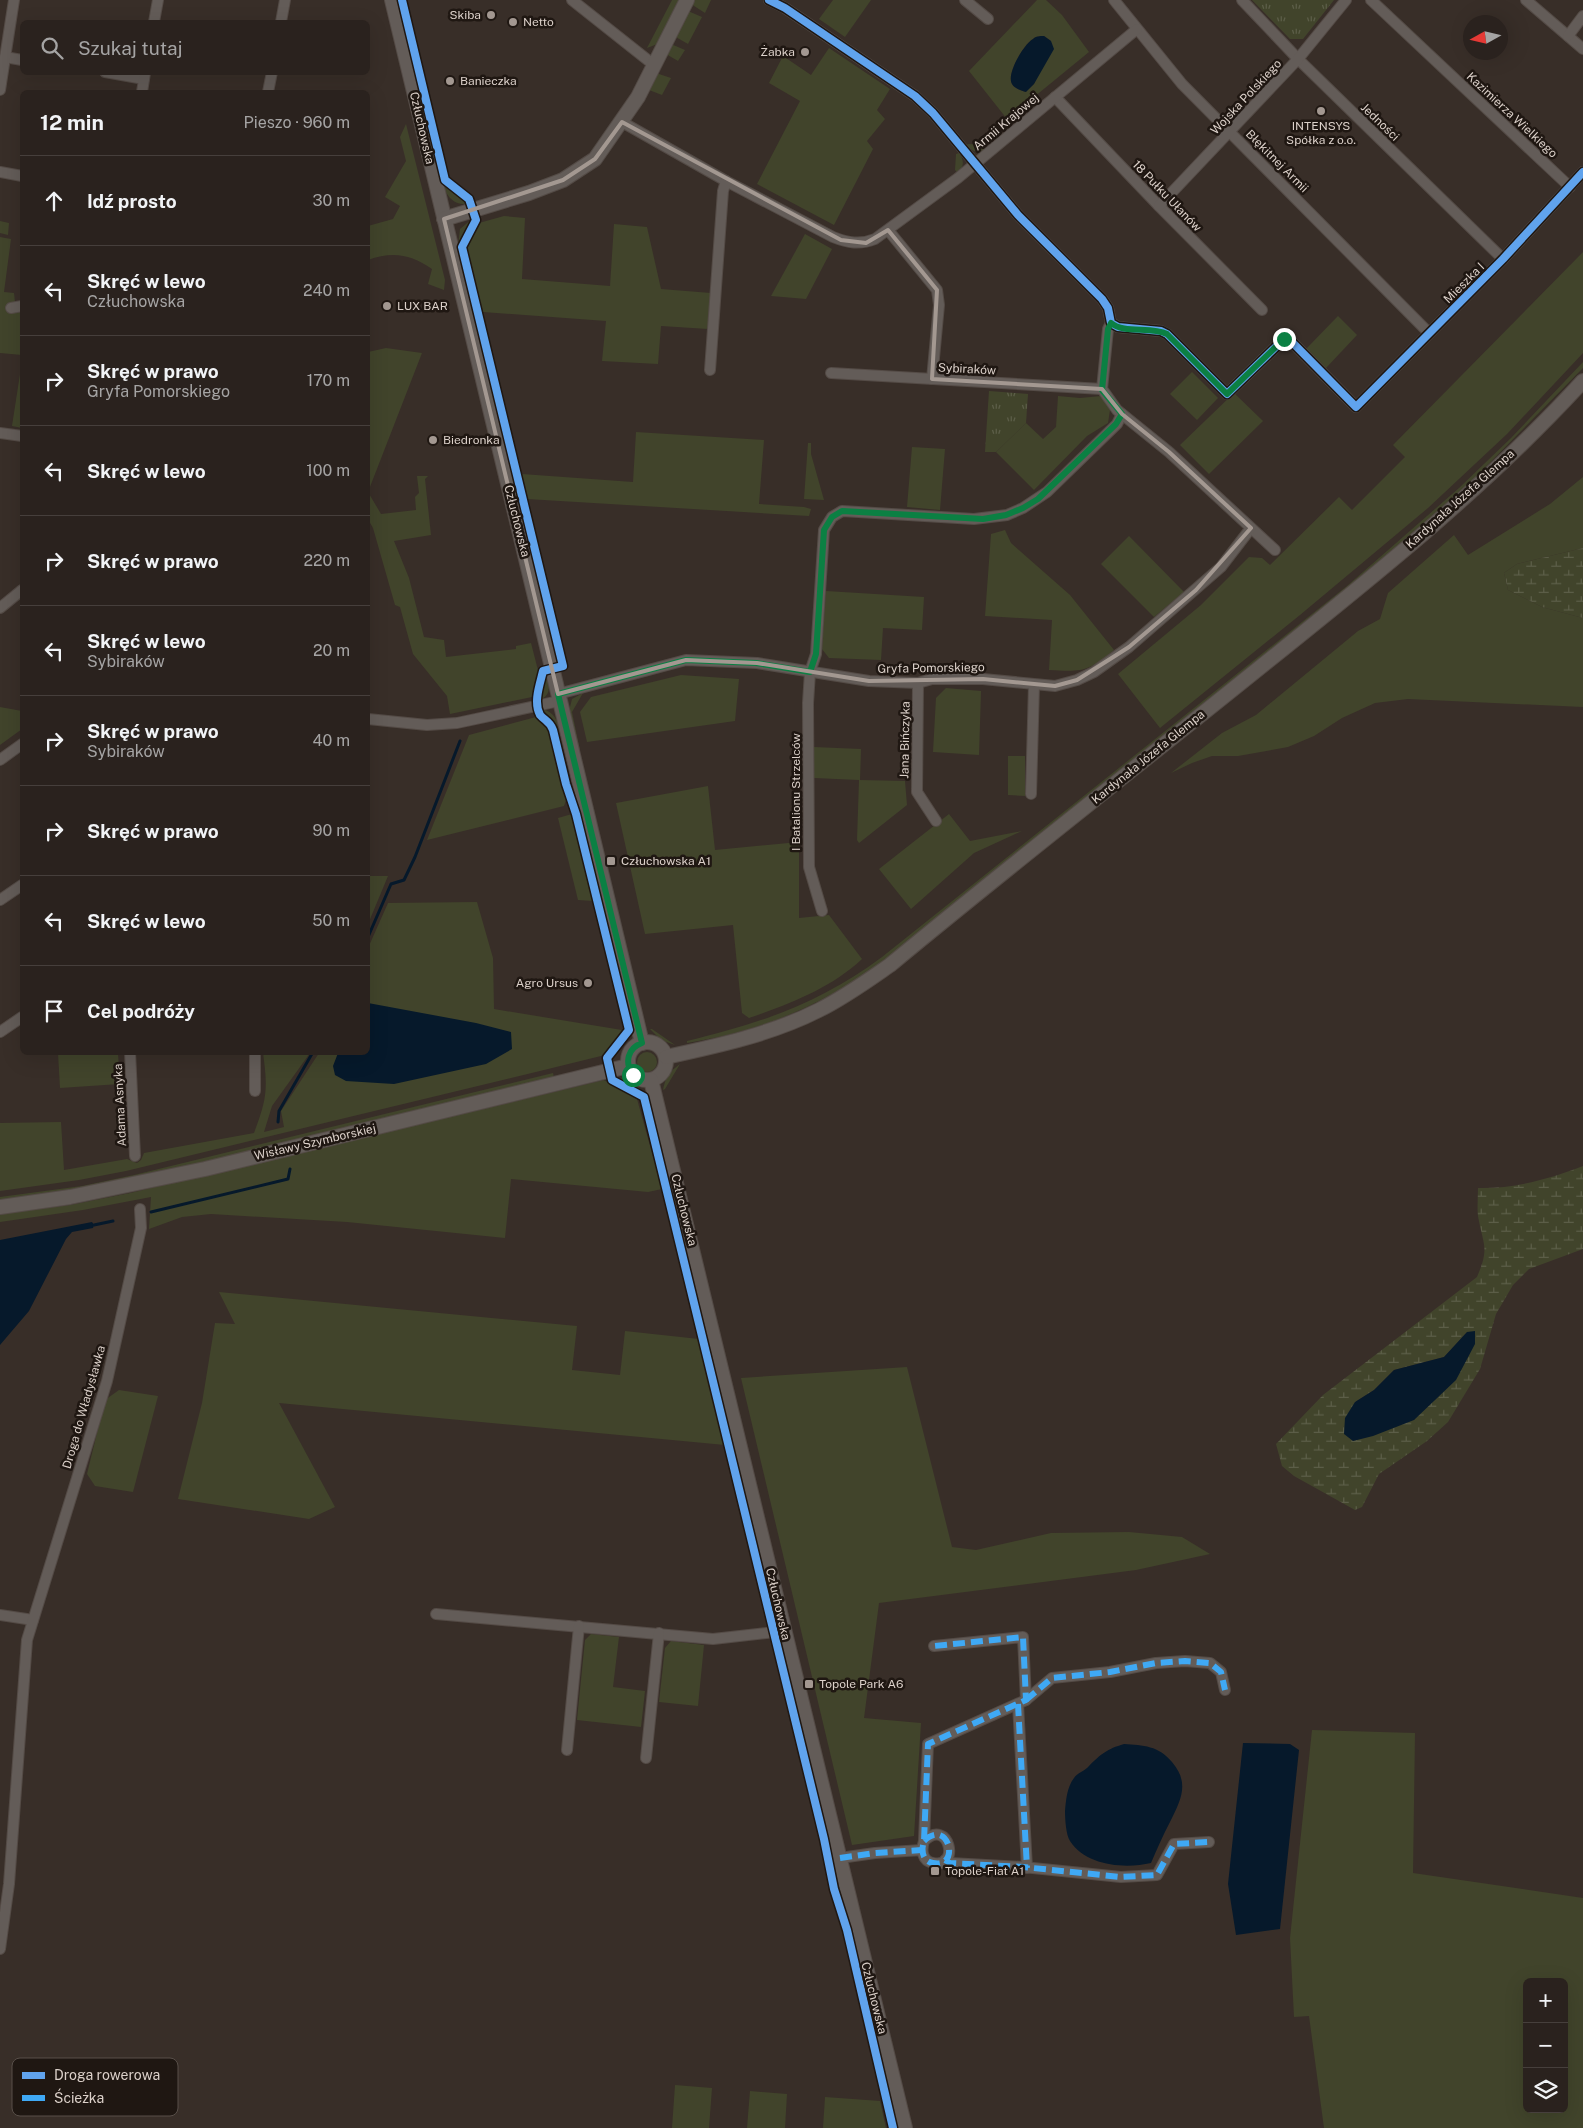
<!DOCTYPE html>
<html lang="pl">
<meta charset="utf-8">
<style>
:root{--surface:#2a221e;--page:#322a27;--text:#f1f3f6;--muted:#a5a4a4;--line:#463f3c}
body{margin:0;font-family:"Public Sans",sans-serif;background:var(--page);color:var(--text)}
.controls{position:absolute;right:15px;bottom:15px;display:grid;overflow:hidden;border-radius:8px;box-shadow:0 5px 20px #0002}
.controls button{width:45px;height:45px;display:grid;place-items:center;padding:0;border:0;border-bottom:1px solid var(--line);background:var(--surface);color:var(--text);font:25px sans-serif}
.compass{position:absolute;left:1463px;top:15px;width:45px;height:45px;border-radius:50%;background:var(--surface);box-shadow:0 5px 20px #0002;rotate:262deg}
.stop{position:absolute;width:15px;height:15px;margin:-11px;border:4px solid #0b8043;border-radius:50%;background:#fff}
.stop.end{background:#0b8043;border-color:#fff;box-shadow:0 1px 5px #0008}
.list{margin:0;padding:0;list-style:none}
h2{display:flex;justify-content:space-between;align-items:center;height:65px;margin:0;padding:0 20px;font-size:21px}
h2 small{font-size:16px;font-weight:400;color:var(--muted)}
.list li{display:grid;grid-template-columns:32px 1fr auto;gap:15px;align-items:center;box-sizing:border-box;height:90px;padding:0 20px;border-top:1px solid var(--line)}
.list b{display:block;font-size:19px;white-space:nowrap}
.list p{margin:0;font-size:16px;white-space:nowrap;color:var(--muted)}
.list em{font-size:16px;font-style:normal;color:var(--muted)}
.icon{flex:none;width:28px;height:28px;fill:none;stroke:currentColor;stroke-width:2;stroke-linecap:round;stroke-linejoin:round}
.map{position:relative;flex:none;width:1583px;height:2128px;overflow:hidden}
.search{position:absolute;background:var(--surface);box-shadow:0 5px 20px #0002;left:20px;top:20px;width:350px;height:55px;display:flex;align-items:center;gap:12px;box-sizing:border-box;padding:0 18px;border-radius:8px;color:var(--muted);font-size:19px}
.panel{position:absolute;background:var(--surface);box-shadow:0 5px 20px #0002;left:20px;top:90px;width:350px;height:965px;border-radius:8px}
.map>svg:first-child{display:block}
</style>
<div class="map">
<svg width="1583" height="2128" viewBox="0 0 1583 2128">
<defs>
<pattern id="wetland-marsh" width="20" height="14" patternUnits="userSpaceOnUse" patternTransform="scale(1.25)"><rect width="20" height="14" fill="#41442b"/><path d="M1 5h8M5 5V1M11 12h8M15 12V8" fill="none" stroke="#5c5e48"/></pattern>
<pattern id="park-tufts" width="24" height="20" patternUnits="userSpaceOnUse" patternTransform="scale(1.25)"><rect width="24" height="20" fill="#41442b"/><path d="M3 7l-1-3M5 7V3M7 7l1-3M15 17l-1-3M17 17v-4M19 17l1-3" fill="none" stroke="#5c5e48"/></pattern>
</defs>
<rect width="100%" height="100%" fill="#382e28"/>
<g fill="#41442b" fill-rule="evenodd">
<path d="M672 0H681L660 43 647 48Z"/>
<path d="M693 0H711L705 13 691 4Z"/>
<path d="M833 0H871L845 37 819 19Z"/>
<path d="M1037 0H1046L1062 15 1089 52 1007 119 969 71ZM1044 36 1051 41 1034 84 1025 92C1021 90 1015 89 1012 84 1006 74 1024 44 1033 39 1036 36 1040 36 1044 36Z"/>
<path d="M688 11 702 17 688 44 674 36Z"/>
<path d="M671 44 685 50 678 61 666 54Z"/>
<path d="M829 48 890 89 877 110 885 119 867 141 873 149 834 225 757 184 800 101 769 83 783 56 811 75Z"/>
<path d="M416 68 434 140V148L414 70Z"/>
<path d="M656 73 671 78 662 95 649 90 648 88Z"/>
<path d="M406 124 445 280 444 290 428 284 432 269C411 254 392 251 368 260V226L393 219 400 206 385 197 406 161 400 137Z"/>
<path d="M968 144 983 145 987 148 981 152 974 151 966 146Z"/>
<path d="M959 153C964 160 965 167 957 172L955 170 956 154Z"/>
<path d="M442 181 469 204C453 206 445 195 442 181Z"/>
<path d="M504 216 525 218 522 279 610 286 614 224 647 227 661 289 711 293 708 329 661 326 658 364 602 361 606 321 483 312 465 248 479 223Z"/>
<path d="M472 219V222L458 246 460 229Z"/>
<path d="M0 221 9 223 8 235 0 233Z"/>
<path d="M805 234 832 249 806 299 771 296Z"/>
<path d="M0 237 11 239 4 292 14 293 15 302 22 311V355L0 353Z"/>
<path d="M1583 252V353L1507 434 1428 508 1300 615 1160 728 1118 674 1201 605 1249 557 1262 558 1270 565 1339 497 1352 510 1405 457 1393 445Z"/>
<path d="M460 255H461L479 327 475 322Z"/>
<path d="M1338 316 1357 335 1326 368 1306 349Z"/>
<path d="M386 348 422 353 368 492 381 514 416 510 415 497 419 493 417 476H428L425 479 431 535 394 541 409 578 424 637 444 640 446 657 516 649V646L531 643 539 674 532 697 450 714 447 696 413 654 400 607 395 605 373 528 368 519V352Z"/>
<path d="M22 361V428L12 426Z"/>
<path d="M1583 362V368L1468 485 1393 553 1232 684 883 961C821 1006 763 1031 687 1043V1041C762 1023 820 1003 882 957L1347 586 1459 488 1511 438Z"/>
<path d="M1192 372 1218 398 1197 420 1170 394Z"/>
<path d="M1234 393 1263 421 1209 474 1180 445Z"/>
<path d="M1058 396 1080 398 1101 396 1110 410 1108 423 1087 436 1034 490 996 452 1026 423 1043 439 1056 427Z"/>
<path d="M636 432 764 440 759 504 804 507 811 509 809 516 527 499 522 474 633 482Z"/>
<path d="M808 443H811V454L824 500 804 499Z"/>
<path d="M912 447 945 449 940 510 907 507Z"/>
<path d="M1583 477V548L1517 564 1504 573 1508 590 1542 607 1583 618V707L1408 699 1375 703 1342 718 1314 736 1288 747 1238 756H1212L1192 763 1171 773 1222 733 1256 715 1358 631 1380 619 1388 593 1454 535 1468 555 1550 504Z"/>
<path d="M1005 530 1011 543 1070 595 1114 650C1088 672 1082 672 1049 670L1052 620 985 616 991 534Z"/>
<path d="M1129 536 1184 592 1154 617 1101 564Z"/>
<path d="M541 585 559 663 557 664 539 587Z"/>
<path d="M826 591 924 597 922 630 883 628 881 660 829 658 822 649Z"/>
<path d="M681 675 739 679 735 721 587 742 580 712 591 697Z"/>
<path d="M545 676H547C550 686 551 696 539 700L538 697Z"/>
<path d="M946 688 981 691 979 755 933 752 936 698Z"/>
<path d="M583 693 572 712 580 750 578 749 569 711 572 699Z"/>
<path d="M0 707 22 711V729L0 745Z"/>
<path d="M543 709C565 716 562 745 564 764 559 746 559 722 541 713L540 710Z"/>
<path d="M536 717 545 724 550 731 566 800 564 806 427 840 469 735Z"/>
<path d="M814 747 861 749 860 780 905 781 907 805 859 843 857 840 859 780 814 778Z"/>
<path d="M1008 756H1025V796L1008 795Z"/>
<path d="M708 786 715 850 799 842V918L829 915 862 959C830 989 789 1004 749 1018L742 1013 733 925 645 934 616 803Z"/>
<path d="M572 814 593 901 578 900 558 818Z"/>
<path d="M949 814 970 841 1022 831 974 853 911 909 879 869Z"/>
<path d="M368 876H388L368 924Z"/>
<path d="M477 902 493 958 494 1009 622 1030 610 1052 605 1055 544 1070 126 1171 79 1180 0 1191V1123L61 1122 64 1170 127 1159 137 1163 141 1160 144 1153 254 1133C267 1098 268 1089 263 1053H310L272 1106 264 1132 284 1127 281 1111 319 1053 368 1052V948L388 903Z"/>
<path d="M650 1029H652L675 1045 661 1040Z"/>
<circle cx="647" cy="1062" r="10"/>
<path d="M58 1053H118L120 1084 60 1088Z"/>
<path d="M680 1064 665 1089 663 1090C665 1078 670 1071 680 1064Z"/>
<path d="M553 1073 554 1077 551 1079 243 1154 95 1187 0 1201V1197L82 1186 134 1175Z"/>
<path d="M619 1078C630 1080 637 1084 644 1094Z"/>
<path d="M604 1080 637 1099 662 1189 648 1192 511 1179 505 1238 347 1222 211 1214 182 1217 149 1229 151 1197 83 1210 0 1222V1214L70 1205 130 1193Z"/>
<path d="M219 1292 577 1326 572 1370 620 1375 625 1331 699 1339 725 1445 279 1403 335 1507 309 1519 178 1499 202 1403 215 1323 235 1324Z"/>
<path d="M907 1367 952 1547 976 1550 1051 1533 1129 1532 1182 1537 1210 1554 1136 1570 879 1603 864 1718 921 1723 914 1836 852 1845 741 1378Z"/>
<path d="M119 1390 158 1396 133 1492 95 1486 87 1474 105 1400Z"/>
<path d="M591 1634 619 1637 613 1687 645 1691 641 1727 577 1720 585 1640Z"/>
<path d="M671 1641 704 1645 698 1706 659 1702 665 1648Z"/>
<path d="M1312 1730 1415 1733 1413 1873 1583 1898V2128H1324L1309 2016 1294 2017 1290 1938ZM1527 1982H1564V2109H1527Z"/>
<path d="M675 2085 712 2088 709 2128H672Z"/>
<path d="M750 2091 787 2094 785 2128H747Z"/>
<path d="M825 2097 880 2101 886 2128H823Z"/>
</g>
<g fill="url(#wetland-marsh)" fill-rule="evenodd">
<path d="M1583 548V618L1542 607 1508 590 1504 573 1517 564Z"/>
<path d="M1583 1166V1249L1529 1269 1513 1285 1496 1314 1480 1369 1448 1422 1427 1441 1379 1474 1362 1507 1355 1510 1294 1476 1282 1466 1276 1444 1323 1395 1477 1277C1490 1247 1483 1245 1478 1216 1477 1207 1478 1197 1478 1188 1513 1189 1550 1179 1583 1166ZM1467 1332 1414 1420 1355 1402 1374 1390 1394 1370 1444 1357Z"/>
</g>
<g fill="url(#park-tufts)">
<path d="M1252 0H1334L1303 39H1290Z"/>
<path d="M989 391 1028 394 1026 423 996 452H985Z"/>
</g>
<g fill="#06192b">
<path d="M1044 36 1051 41 1054 49 1034 84 1026 92C1021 90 1015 89 1012 84 1006 74 1024 44 1033 39 1036 36 1040 36 1044 36Z"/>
<path d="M368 1003 476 1023 511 1032 512 1049 486 1064 394 1084 346 1081 335 1075 333 1066 338 1053 368 1052Z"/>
<path d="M92 1222 94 1225 93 1228 72 1232 66 1239 29 1311 0 1345V1240Z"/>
<path d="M1475 1331V1344L1456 1380 1414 1420 1373 1436 1353 1441 1344 1434 1345 1418 1355 1402 1374 1390 1394 1370 1444 1357 1467 1332Z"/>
<path d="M1243 1743 1290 1744 1299 1750 1280 1929 1236 1935 1228 1884Z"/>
<path d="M1124 1744C1143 1745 1159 1746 1172 1762 1190 1783 1181 1800 1170 1822 1163 1835 1157 1849 1151 1863 1125 1869 1086 1866 1070 1841 1066 1835 1065 1819 1065 1811 1066 1800 1067 1787 1074 1778 1077 1773 1085 1771 1089 1766 1101 1754 1107 1749 1124 1744Z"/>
</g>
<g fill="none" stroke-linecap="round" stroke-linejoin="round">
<g stroke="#06192b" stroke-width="3">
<path d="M368 937 391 884 404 880 415 857 460 741"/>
<path d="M278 1122 279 1111 313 1052"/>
<path d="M151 1212 288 1179 290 1169"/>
<path d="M94 1225 113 1221"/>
</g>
<defs>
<g id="street">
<path d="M572 0 654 65"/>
<path d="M769 0 785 8 915 96 933 113 1018 215 1102 299 1108 308 1111 323 1118 327 1161 331 1167 334 1227 394 1284 339 1290 340 1356 407 1503 259 1583 172"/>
<path d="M965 0 988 19"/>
<path d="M1114 0 1182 84 1429 333"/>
<path d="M1242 0 1298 59 1503 259"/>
<path d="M1371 0 1570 187"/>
<path d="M1526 0 1583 49"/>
<path d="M154 22 158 0"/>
<path d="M281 22 285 0"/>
<path d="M1568 36 1583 16"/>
<path d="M5 57 22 60"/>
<path d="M105 72 144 79"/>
<path d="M0 90 14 0"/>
<path d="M142 92 145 73"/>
<path d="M268 92 272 72"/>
<path d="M1055 97 1159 206 1262 310"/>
<path d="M622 122 726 181 833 237C848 243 860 245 875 239L958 178 1137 29"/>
<path d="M0 172 22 176"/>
<path d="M1159 206 1298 59 1346 0"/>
<path d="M888 230 937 290 939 305 932 379"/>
<path d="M11 308 22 306"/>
<path d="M1111 323 1108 329 1102 389 1117 410 1169 452 1275 550"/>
<path d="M710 370 723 191 726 181"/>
<path d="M831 373 1102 389"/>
<path d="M0 433 22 436"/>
<path d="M0 608 22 590"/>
<path d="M918 683 917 792 936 821"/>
<path d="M558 694 686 660 757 663 869 681 918 683 932 679H983L1055 686 1077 680 1094 672 1129 647 1221 567 1251 528"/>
<path d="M368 719 427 725 457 723 559 701"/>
<path d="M0 760 22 744"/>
<path d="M1031 794 1034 685"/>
<path d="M0 900 22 885"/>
<path d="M822 911 809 867 808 703 810 672 816 654 824 530 832 517 842 511 974 519 1007 515 1023 508 1047 492 1117 424 1122 414"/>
<path d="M0 1032 22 1017"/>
<path d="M130 1052 135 1156"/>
<path d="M255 1052V1091"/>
<path d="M436 1614 713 1639 784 1631"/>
<path d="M0 1615 33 1620"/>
<path d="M1026 1700 1052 1678 1110 1672 1156 1663 1185 1661 1210 1663 1221 1672 1225 1690"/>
<path d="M1018 1704 1027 1868"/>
<path d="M567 1750 579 1626"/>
<path d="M646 1758 659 1633"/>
<path d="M924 1841C949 1817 961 1869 933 1863 922 1861 921 1850 924 1841L928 1744 1026 1700 1023 1637 934 1646"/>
<path d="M840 1858 875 1853 922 1850"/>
<path d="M945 1860 950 1863 1023 1867 1121 1877 1157 1875 1174 1844 1209 1842"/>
<path d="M0 1949 9 1884 27 1640 107 1381 141 1228 140 1209"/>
</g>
<g id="secondary">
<path d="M392 0 642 1043"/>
<path d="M444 219 529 193 563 180 595 159 638 97 687 0"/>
<circle cx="647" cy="1061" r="19"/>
<path d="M666 1057C717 1046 772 1034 819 1010 845 997 867 981 890 965 1013 863 1139 765 1263 665 1374 576 1487 486 1583 381"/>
<path d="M651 1080 905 2128"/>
<path d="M0 1207 70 1197 205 1169 628 1066"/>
</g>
</defs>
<use href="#street" stroke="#544b46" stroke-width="12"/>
<use href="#secondary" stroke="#544b46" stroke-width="16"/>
<use href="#street" stroke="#635c58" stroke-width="10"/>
<use href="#secondary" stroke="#635c58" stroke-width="14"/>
<g stroke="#3fa9f5" stroke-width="6" stroke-dasharray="12 6" stroke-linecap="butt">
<path d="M1026 1700 1052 1678 1110 1672 1156 1663 1185 1661 1210 1663 1221 1672 1225 1690"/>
<path d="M1018 1704 1027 1868"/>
<path d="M924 1841C949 1817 961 1869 933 1863 922 1861 921 1850 924 1841L928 1744 1026 1700 1023 1637 934 1646"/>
<path d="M840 1858 875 1853 922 1850"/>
<path d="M945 1860 950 1863 1023 1867 1121 1877 1157 1875 1174 1844 1209 1842"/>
</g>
<defs>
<g id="cycleway">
<path d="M402 0 445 180 469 199 476 220 462 247 563 666 543 671C540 684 533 702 540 715 545 721 550 721 553 730L566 784 576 814 629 1030 607 1058 612 1080 644 1097 824 1839 834 1889 847 1930 893 2128"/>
<path d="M769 0 785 8 915 96 933 113 1018 215 1102 299 1108 308 1111 323 1118 327 1161 331 1167 334 1227 394 1284 339 1290 340 1356 407 1503 259 1583 172"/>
</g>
</defs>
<use href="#cycleway" stroke="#1f1712" stroke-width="11"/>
<use href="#cycleway" stroke="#60a3ed" stroke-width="8"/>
</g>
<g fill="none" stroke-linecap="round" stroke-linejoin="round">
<path stroke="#0b8043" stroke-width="6" d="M633 1075C624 1062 628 1048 642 1043L558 694 686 660 756 663 810 672 816 654 824 530 832 517 842 511 983 519 1006 515 1023 508 1038 499 1116 424 1122 414 1102 390 1108 329 1111 323C1124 334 1151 326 1167 334L1227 394 1284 339"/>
</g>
<path fill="none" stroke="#a39891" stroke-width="4" stroke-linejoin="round" d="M622 122 841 240 866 243 888 230 937 290 932 379 1102 389 1122 414 1169 452 1251 528 1196 590 1129 647 1077 680 1055 686 983 679 869 681 757 663 686 660 558 694 444 219 563 180 595 159Z"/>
<g fill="#a39891" stroke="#1f1712" stroke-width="2">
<circle cx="491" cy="15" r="5"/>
<circle cx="513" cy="22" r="5"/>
<circle cx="805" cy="52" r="5"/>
<circle cx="450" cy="81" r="5"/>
<circle cx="1321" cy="111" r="5"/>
<circle cx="387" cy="306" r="5"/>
<circle cx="433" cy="440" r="5"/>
<rect x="606" y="856" width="10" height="10" rx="2.5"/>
<circle cx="588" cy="983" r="5"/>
<rect x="804" y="1679" width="10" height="10" rx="2.5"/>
<rect x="930" y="1866" width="10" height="10" rx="2.5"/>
</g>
<g text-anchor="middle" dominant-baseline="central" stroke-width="5" stroke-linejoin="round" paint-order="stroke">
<g font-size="12" fill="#dcd1ca" stroke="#1f1712" text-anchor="start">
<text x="481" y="15" text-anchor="end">Skiba</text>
<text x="523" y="22">Netto</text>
<text x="795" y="52" text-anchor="end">Żabka</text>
<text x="460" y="81">Banieczka</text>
<text x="1321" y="126" text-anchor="middle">INTENSYS<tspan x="1321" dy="14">Spółka z o.o.</tspan></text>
<text x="397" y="306">LUX BAR</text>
<text x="443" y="440">Biedronka</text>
<text x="621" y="861">Człuchowska A1</text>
<text x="578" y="983" text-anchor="end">Agro Ursus</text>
<text x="819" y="1684">Topole Park A6</text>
<text x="945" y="1871">Topole-Fiat A1</text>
</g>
<g font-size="12" fill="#dcd1ca" stroke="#1f1712">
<text transform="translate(1246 97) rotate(-47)">Wojska Polskiego</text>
<text transform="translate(1512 115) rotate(43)">Kazimierza Wielkiego</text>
<text transform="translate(1006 122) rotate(-40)">Armii Krajowej</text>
<text transform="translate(1380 122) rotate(44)">Jedności</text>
<text transform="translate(422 128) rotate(77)">Człuchowska</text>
<text transform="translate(1277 161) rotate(45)">Błękitnej Armii</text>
<text transform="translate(1167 196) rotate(46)">18 Pułku Ułanów</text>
<text transform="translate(1464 283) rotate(-45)">Mieszka I</text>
<text transform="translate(967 369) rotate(3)">Sybiraków</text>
<text transform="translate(1460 499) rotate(-42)">Kardynała Józefa Glempa</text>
<text transform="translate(517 521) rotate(76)">Człuchowska</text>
<text transform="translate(931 668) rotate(-1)">Gryfa Pomorskiego</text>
<text transform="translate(905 740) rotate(-89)">Jana Bińczyka</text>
<text transform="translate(1148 757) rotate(-39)">Kardynała Józefa Glempa</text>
<text transform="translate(796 792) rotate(-90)">I Batalionu Strzelców</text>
<text transform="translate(120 1105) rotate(-93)">Adama Asnyka</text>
<text transform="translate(315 1142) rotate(-13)">Wisławy Szymborskiej</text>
<text transform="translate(684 1210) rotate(76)">Człuchowska</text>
<text transform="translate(84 1407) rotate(-74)">Droga do Władysławka</text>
<text transform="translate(778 1604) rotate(77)">Człuchowska</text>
<text transform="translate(874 1998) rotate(76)">Człuchowska</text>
</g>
</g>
<rect x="12" y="2058" width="166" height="58" rx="8" fill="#1f1712" stroke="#584f49" stroke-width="1"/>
<rect x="22" y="2072" width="23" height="7" fill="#60a3ed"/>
<rect x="22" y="2095" width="23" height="6" fill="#3fa9f5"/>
<g font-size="14" fill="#dcd1ca">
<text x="54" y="2080">Droga rowerowa</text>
<text x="54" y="2103">Ścieżka</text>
</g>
</svg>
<div class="controls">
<button>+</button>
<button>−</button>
<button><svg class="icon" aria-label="layers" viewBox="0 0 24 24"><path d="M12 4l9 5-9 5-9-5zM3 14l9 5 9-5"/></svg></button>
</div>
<svg class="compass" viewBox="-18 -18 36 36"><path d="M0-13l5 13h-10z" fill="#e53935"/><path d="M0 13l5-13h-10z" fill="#a5a4a4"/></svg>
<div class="stop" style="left:633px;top:1075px"></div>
<div class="stop end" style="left:1284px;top:339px"></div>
<div class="search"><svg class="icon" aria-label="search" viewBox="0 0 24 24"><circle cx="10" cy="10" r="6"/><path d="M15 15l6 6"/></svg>Szukaj tutaj</div>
<section class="panel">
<h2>12 min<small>Pieszo · 960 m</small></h2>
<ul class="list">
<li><svg class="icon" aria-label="ahead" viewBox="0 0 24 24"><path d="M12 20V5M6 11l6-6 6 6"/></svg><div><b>Idź prosto</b></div><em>30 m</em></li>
<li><svg class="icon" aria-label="left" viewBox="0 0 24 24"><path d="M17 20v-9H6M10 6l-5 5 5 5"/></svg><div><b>Skręć w lewo</b><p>Człuchowska</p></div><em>240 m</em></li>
<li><svg class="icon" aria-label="right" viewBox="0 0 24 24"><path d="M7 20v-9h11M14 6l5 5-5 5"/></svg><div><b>Skręć w prawo</b><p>Gryfa Pomorskiego</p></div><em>170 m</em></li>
<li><svg class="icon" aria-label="left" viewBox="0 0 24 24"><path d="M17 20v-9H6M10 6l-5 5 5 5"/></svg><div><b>Skręć w lewo</b></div><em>100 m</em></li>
<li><svg class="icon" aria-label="right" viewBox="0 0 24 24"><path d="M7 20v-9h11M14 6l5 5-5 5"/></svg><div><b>Skręć w prawo</b></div><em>220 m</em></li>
<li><svg class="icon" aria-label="left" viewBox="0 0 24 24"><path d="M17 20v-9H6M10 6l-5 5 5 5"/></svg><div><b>Skręć w lewo</b><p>Sybiraków</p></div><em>20 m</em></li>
<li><svg class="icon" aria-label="right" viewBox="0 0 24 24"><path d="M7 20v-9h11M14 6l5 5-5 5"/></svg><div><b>Skręć w prawo</b><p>Sybiraków</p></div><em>40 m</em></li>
<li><svg class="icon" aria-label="right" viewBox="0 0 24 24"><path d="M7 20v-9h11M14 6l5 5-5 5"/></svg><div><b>Skręć w prawo</b></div><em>90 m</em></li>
<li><svg class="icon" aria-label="left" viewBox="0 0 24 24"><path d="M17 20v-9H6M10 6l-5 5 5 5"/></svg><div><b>Skręć w lewo</b></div><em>50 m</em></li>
<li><svg class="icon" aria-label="arrive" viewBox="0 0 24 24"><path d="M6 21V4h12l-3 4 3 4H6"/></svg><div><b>Cel podróży</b></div></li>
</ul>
</section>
</div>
